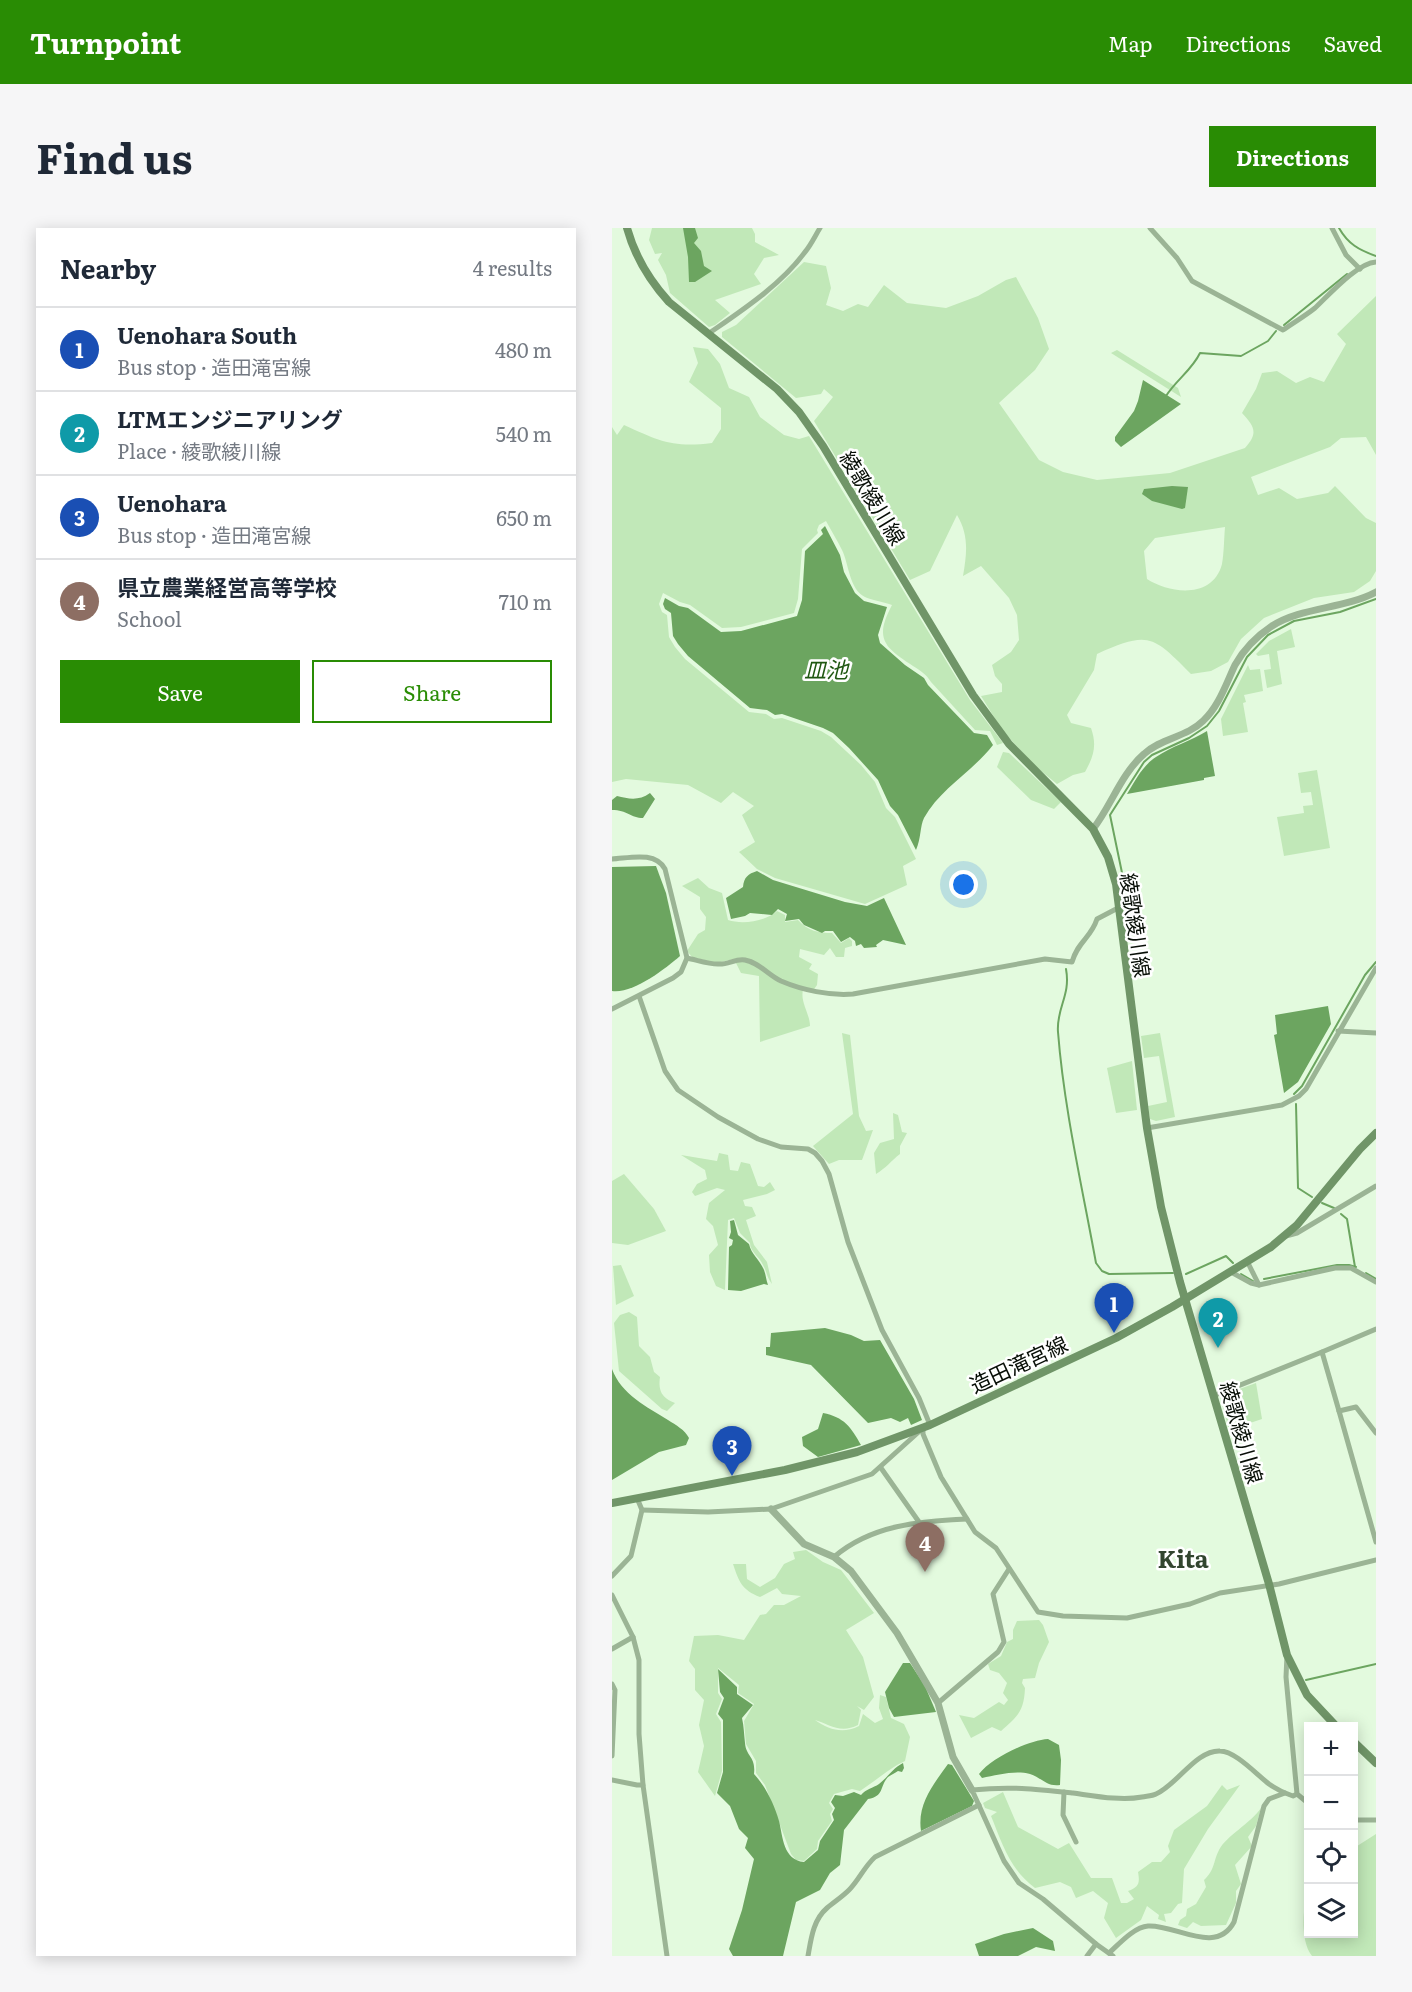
<!DOCTYPE html>
<meta charset="utf-8">
<style>
:root{--surface:#fff;--page:#f6f6f7;--text:#1f2937;--muted:#747a83;--line:#e0e1e3;--accent:#298c04}
body{margin:0;font-family:Literata,"Noto Sans JP",serif;background:var(--page);color:var(--text)}
.controls{position:absolute;right:18px;bottom:18px;display:grid;overflow:hidden;border-radius:0px;box-shadow:0 3px 15px #0003}
.controls button{width:54px;height:54px;display:grid;place-items:center;padding:0;border:0;border-bottom:2px solid var(--line);background:var(--surface);color:var(--text);font:30px sans-serif}
.you{position:absolute;left:352px;top:657px;width:21px;height:21px;margin:-15px;border:4px solid #fff;border-radius:50%;background:#1a73e8;box-shadow:0 0 0 9px #1a73e833}
.badge{display:grid;place-items:center;width:39px;height:39px;border-radius:50%;background:var(--accent);color:#fff;font-size:20px;font-weight:700}
.pin{position:absolute;translate:-50% -50px;filter:drop-shadow(0 2px 3px #0008)}
.pin::after{content:'';position:absolute;top:32px;width:21px;height:18px;background:inherit;clip-path:polygon(0 0,100% 0,50% 100%)}
.list{margin:0;padding:0;list-style:none}
h2{display:flex;justify-content:space-between;align-items:center;height:78px;margin:0;padding:0 24px;font-size:26px}
h2 small{font-size:20px;font-weight:400;color:var(--muted)}
.list li{display:grid;grid-template-columns:39px 1fr auto;gap:18px;align-items:center;box-sizing:border-box;height:84px;padding:0 24px;border-top:2px solid var(--line)}
.list b{display:block;font-size:22px;white-space:nowrap}
.list p{margin:0;font-size:20px;white-space:nowrap;color:var(--muted)}
.list em{font-size:20px;font-style:normal;color:var(--muted)}
.actions{display:flex;gap:12px;padding:18px 24px}
.actions a{flex:1;padding:14px 0;border:2px solid var(--accent);border-radius:0px;text-align:center;font-size:21px;color:var(--accent)}
.actions .main{background:var(--accent);color:#fff}
.icon{flex:none;width:33px;height:33px;fill:none;stroke:currentColor;stroke-width:2;stroke-linecap:round;stroke-linejoin:round}
.map{position:relative;flex:none;width:764px;height:1728px;overflow:hidden;border-radius:0px}
header{display:flex;align-items:center;gap:36px;box-sizing:border-box;height:84px;padding:0 30px;background:var(--accent);color:#fff}
header strong{font-size:28px}
nav{display:flex;gap:33px;margin-inline-start:auto;font-size:21px}
.intro{display:flex;align-items:center;justify-content:space-between;box-sizing:border-box;height:144px;padding:0 36px}
h1{margin:0;font-size:42px}
.button{padding:15px 27px;border-radius:0px;background:var(--accent);color:#fff;font-size:21px;font-weight:700}
main{display:flex;gap:36px;padding:0 36px}
aside{flex:1;background:var(--surface);border-radius:0px;box-shadow:0 3px 15px #0003}
.map>svg:first-child{display:block}
</style>
<header>
<strong>Turnpoint</strong>
<nav><a>Map</a><a>Directions</a><a>Saved</a></nav>
</header>
<div class="intro"><h1>Find us</h1><a class="button">Directions</a></div>
<main>
<aside>
<h2>Nearby<small>4 results</small></h2>
<ul class="list">
<li><span class="badge" style="background:#1a4fb4">1</span><div><b>Uenohara South</b><p>Bus stop · 造田滝宮線</p></div><em>480 m</em></li>
<li><span class="badge" style="background:#0f9aa8">2</span><div><b>LTMエンジニアリング</b><p>Place · 綾歌綾川線</p></div><em>540 m</em></li>
<li><span class="badge" style="background:#1a4fb4">3</span><div><b>Uenohara</b><p>Bus stop · 造田滝宮線</p></div><em>650 m</em></li>
<li><span class="badge" style="background:#8d6e63">4</span><div><b>県立農業経営高等学校</b><p>School</p></div><em>710 m</em></li>
</ul>
<div class="actions"><a class="main">Save</a><a>Share</a></div>
</aside>
<div class="map">
<svg width="764" height="1728" viewBox="0 0 764 1728">
<rect width="100%" height="100%" fill="#e3fade"/>
<g fill="#c1e8b8" fill-rule="evenodd">
<path d="M40 0H140L143 6V14L167 27 152 30 142 46 149 56 103 72 118 85 103 97 97 99 58 65 54 47 46 32 50 25 43 26 37 12Z"/>
<path d="M192 34 214 38 219 60 214 77 231 83 246 76 256 79 272 57 295 75 334 80 366 68 394 52 404 49 426 90 437 121 423 142 387 175 427 232 451 244 485 252 558 245 633 220C647 205 642 198 630 185L644 161 650 145 665 143 684 155 698 149 712 154 734 116 725 106 764 68V227L754 209 729 210 718 219 639 249 646 267 667 260 685 271 716 265 723 258 754 290 764 295V343L758 353 742 364 702 370 652 390 629 411 616 434 599 443 579 446C540 407 537 403 485 426L482 442 455 487 459 495 479 500C485 517 482 528 473 544L461 547 445 556 423 538 390 502 369 468 390 464V456L383 448 380 437 399 424 407 412 405 387 397 370 369 338 351 348C355 325 357 307 345 287L318 343 298 352 202 193 221 169 212 161 209 166 184 170 110 109V104L124 97ZM613 299C612 311 612 325 610 336 601 371 558 366 535 351L532 323 543 310Z"/>
<path d="M81 119 96 121 108 136 117 160 137 169 148 189 172 207 187 211 197 208 358 472 391 515 385 517 378 503 363 502 319 454C314 446 309 443 301 438 272 419 262 411 280 377 273 374 258 372 253 369 237 361 237 336 230 322 225 312 219 302 214 293L207 297 205 302 206 305 190 321 186 371 182 385 129 399 110 400 78 377 68 374 51 365 47 376 50 384 55 387 57 409 63 419 73 431 137 484 154 486 162 491 170 490 209 503 219 509 249 537 263 554 274 580 283 589 304 631 291 638 295 657 253 676 163 650 145 641 127 624 143 614 130 587 142 578 121 564 109 575 76 557 14 551 0 554V199L5 207 12 197C47 213 61 220 100 215L109 201V180L77 154 86 135Z"/>
<path d="M505 122 566 160 569 169 499 125Z"/>
<path d="M679 401 683 419 665 423 670 456 655 460 652 442 659 441 657 426 646 428 644 426 657 413Z"/>
<path d="M636 437 638 442 648 441 651 463 632 467 634 474 631 475 636 504 611 508 609 491Z"/>
<path d="M391 524 397 525 449 574 442 581 419 572 385 539Z"/>
<path d="M705 542 718 620 672 628 665 589 692 585 691 578 701 577 699 564 689 565 686 545Z"/>
<path d="M86 650 97 660 110 665 116 692C131 697 154 693 165 683L173 687V694L186 692C196 703 207 705 220 705L229 715 237 710 240 713V718L233 720 232 729H224L218 720 212 727 188 721 187 729 200 736 197 741 206 746 205 757 200 764 191 762C188 774 198 786 198 798L148 814 147 748 129 745 122 731 104 735 80 729 75 723 86 706 93 702 94 689 88 681V669L70 658Z"/>
<path d="M230 805 238 807 247 888 254 903 261 902 250 932H227L217 936 201 918 241 886Z"/>
<path d="M548 805 563 889 544 893 538 891 536 878 555 874 547 828 532 830 529 808Z"/>
<path d="M520 833 525 882 504 885 495 840Z"/>
<path d="M281 885 286 887 290 904 295 905 288 918V926C279 933 274 940 264 946L262 925 268 915 282 911Z"/>
<path d="M107 925 116 927 118 942 126 943 129 934 138 936 146 958 152 959 158 954 163 962 155 966 131 972 133 978 140 979 144 988 134 992 142 1017 155 1034 160 1056C155 1050 155 1044 151 1037 148 1029 138 1024 138 1015L128 1005 122 990 116 992 113 1062 104 1058 98 1044 97 1027 106 1017 101 998 94 991 97 975 113 962 105 960 83 968 80 964 85 956 95 951 93 942 69 927 105 933Z"/>
<path d="M12 946 42 981 54 1003 16 1017 0 1015V953Z"/>
<path d="M9 1037 22 1068 4 1077 1 1038Z"/>
<path d="M17 1084 25 1089 27 1118 38 1129 42 1144 48 1149C46 1163 50 1170 63 1175L55 1183 50 1181 7 1143 2 1095 8 1087Z"/>
<path d="M644 1155 650 1191 617 1202 608 1168Z"/>
<path d="M194 1322 211 1334 229 1342 262 1385 234 1402 251 1429 262 1469 252 1482 245 1478 249 1482 246 1497C228 1506 217 1496 203 1492 217 1502 231 1506 247 1498L251 1486 263 1495 271 1491 267 1480 268 1467 274 1469 279 1490 292 1496 298 1509 293 1533C279 1539 262 1554 248 1563L240 1561 222 1566 217 1575 221 1581 218 1586 220 1593 206 1613 205 1621 192 1633 184 1632 179 1626 153 1557 144 1545V1533L134 1516 132 1493 142 1476 126 1465 127 1457 106 1440V1465L110 1471 104 1486 109 1494 110 1543 103 1568 86 1544 92 1518 87 1497 92 1472 83 1462V1441L77 1433 82 1408 106 1407 132 1412 148 1387 154 1386 162 1377H172L189 1368 170 1366 165 1360 148 1369C130 1362 127 1354 121 1336H134L135 1351 148 1359 163 1350 172 1336 183 1331 181 1324Z"/>
<path d="M427 1392 431 1397 437 1414 427 1435 423 1450 411 1451 410 1455 413 1460C412 1483 406 1488 389 1503L380 1499 359 1510 347 1487 362 1490 387 1474 392 1477 396 1472 391 1465 395 1455 387 1445 378 1442 376 1436 389 1428 395 1414 401 1411V1402L405 1393Z"/>
<path d="M610 1557 615 1562 628 1557 596 1601 572 1641 570 1675 566 1676 559 1685 552 1686 554 1694 546 1691 547 1687 535 1678 529 1692 504 1710 492 1690 496 1675 481 1663 464 1670 459 1659 448 1654 423 1660C398 1642 390 1615 379 1588L385 1584 373 1580 371 1575 391 1564 406 1599 446 1621 457 1615 479 1650H500L509 1675H515L522 1671 516 1663C527 1659 528 1655 526 1644L540 1634H549L558 1624 556 1618 562 1602 595 1578Z"/>
<path d="M649 1580 644 1598 636 1609 640 1618 623 1637 629 1656 624 1663V1675L614 1697 589 1698 581 1694 575 1700 566 1697 568 1692 574 1688 575 1681 584 1676 594 1659 592 1652C603 1642 601 1634 607 1622 614 1608 639 1595 649 1580Z"/>
<path d="M764 1606V1728H700C687 1711 692 1677 696 1657V1706H742V1620Z"/>
</g>
<g fill="#6ca560">
<path d="M71 0H83L86 10 82 15 89 23 92 38 100 43 83 54H77L76 29Z"/>
<path d="M531 152 569 176 509 219 503 213V209L522 183 526 173Z"/>
<path d="M560 258 576 259 573 280 570 281 540 273 530 266 532 261Z"/>
<path d="M213 298 228 327 232 344 243 365 252 373 275 379 266 407 268 415 293 437 312 450 316 457 362 505 375 507 381 517C361 543 328 561 312 590 308 598 309 611 304 622L286 587 278 578 266 552 237 520 221 505 211 500 170 486 163 487 155 482 138 480 76 428 66 416 61 408 59 385 53 381 51 376 53 370 67 378 76 380 109 404 129 403 185 388 190 372 193 323 211 306 209 302Z"/>
<path d="M595 503 603 548 592 550V552L515 566C523 553 531 537 544 529 560 518 579 513 595 503Z"/>
<path d="M38 565 43 571 31 590C19 590 15 582 0 582V572L5 568C17 571 27 573 38 565Z"/>
<path d="M44 638 54 665 68 728C53 741 21 766 0 763V639Z"/>
<path d="M145 643 161 652 233 674 255 678 272 670 294 717 271 712 264 717 265 719 252 720 249 716 244 718 243 713 238 709 229 714 221 703H213L210 705 192 697 187 691 173 693 175 686 166 681 160 687 138 685 133 688 119 691 114 670 131 659C132 649 136 646 145 643Z"/>
<path d="M716 778 719 796 686 854 672 865 662 807 665 806 663 787Z"/>
<path d="M122 992 126 1007 137 1016C139 1026 148 1032 152 1042 154 1047 154 1052 156 1057L152 1056 129 1063 116 1062 117 1019 120 1017 121 1012 117 1010 119 1004 118 993Z"/>
<path d="M213 1100 239 1107 252 1113 268 1112 302 1171 310 1192 299 1197 296 1190 288 1194 279 1190 256 1195 199 1137 154 1127V1119H158L159 1105Z"/>
<path d="M0 1141C9 1166 35 1179 56 1192 64 1197 73 1202 77 1210L74 1217 47 1224 0 1252Z"/>
<path d="M211 1185C232 1189 239 1199 249 1217L206 1229 191 1218 190 1209 206 1201Z"/>
<path d="M291 1435H298L313 1458 324 1484 282 1489 277 1480 273 1464Z"/>
<path d="M106 1441 125 1459V1466L141 1477 130 1490C132 1499 132 1507 133 1515 134 1529 144 1528 142 1546 154 1559 162 1576 167 1593 171 1609 171 1632 192 1634L206 1622 208 1613 222 1592 220 1586 223 1580 219 1574 223 1567 231 1568 242 1564 249 1567C254 1561 261 1560 267 1556 276 1549 281 1540 291 1535L292 1540 290 1544 286 1543C283 1545 279 1547 276 1549 267 1559 273 1568 256 1571L232 1602 228 1637 218 1645 208 1662 184 1674 171 1728H121L117 1721 130 1682 142 1631 133 1620 136 1610 127 1601 118 1578 105 1565 111 1544V1492L106 1486 112 1470 108 1464Z"/>
<path d="M436 1511 447 1517 449 1532 448 1557C435 1559 430 1550 418 1546 403 1542 385 1547 370 1550L367 1546C379 1530 417 1512 436 1511Z"/>
<path d="M336 1536 340 1537 362 1573 360 1578 309 1603C305 1576 321 1557 336 1536Z"/>
<path d="M421 1700 441 1713 443 1723 424 1719 406 1728H367L363 1716 392 1706Z"/>
</g>
<g fill="none" stroke-linecap="round" stroke-linejoin="round">
<g stroke="#6ca560" stroke-width="2">
<path d="M727 0C736 16 747 22 764 28"/>
<path d="M672 97 735 46"/>
<path d="M554 168C564 152 580 142 588 125L629 128 656 113 664 103"/>
<path d="M514 664 498 587 532 534 540 527 577 510 595 498 607 483 635 429 656 407 682 393 728 384 764 371"/>
<path d="M454 741C459 768 444 780 446 804 452 881 470 958 484 1035L490 1043 497 1046 561 1045"/>
<path d="M682 866 690 858 753 747 764 734"/>
<path d="M684 876 686 960 700 969"/>
<path d="M710 975 722 980"/>
<path d="M729 986 735 991 743 1039"/>
<path d="M754 1045 764 1051"/>
<path d="M574 1046 614 1028 621 1035"/>
<path d="M629 1046 641 1053"/>
<path d="M652 1051 725 1037H737L744 1039"/>
<path d="M694 1452 764 1436"/>
</g>
<g stroke="#9bb495" stroke-width="5">
<path d="M538 0 565 30 580 53 671 102C681 95 693 88 703 80 717 67 745 35 764 34"/>
<path d="M720 0 734 27 748 41"/>
<path d="M96 106C129 83 169 57 193 24 199 17 203 8 208 0"/>
<path d="M0 631C18 630 43 623 53 641L75 730 69 744 61 750 0 781"/>
<path d="M75 730C85 732 96 736 106 736 116 737 124 730 133 732 148 735 156 747 169 753 190 762 218 768 241 766L433 731 460 734C466 713 479 710 485 691L506 680"/>
<path d="M27 768 53 843 66 862 106 889 146 911 169 919 196 921 203 925 210 933 217 946 236 1014 270 1102 307 1170 318 1197"/>
<path d="M726 803 764 805"/>
<path d="M535 900 670 877 687 868 694 861 764 740"/>
<path d="M674 1008 685 1005 764 958"/>
<path d="M636 1035 647 1057"/>
<path d="M619 1044 639 1055 647 1057 723 1040H739L764 1054"/>
<path d="M710 1124 764 1101"/>
<path d="M601 1168 710 1124 727 1183 744 1179 764 1205"/>
<path d="M727 1183 764 1314"/>
<path d="M311 1200V1206L329 1249 363 1304 384 1320 426 1384 451 1388 515 1390 578 1376 608 1365 667 1356 764 1332"/>
<path d="M269 1240 307 1294"/>
<path d="M30 1282 96 1284 159 1281 260 1246 310 1201"/>
<path d="M222 1329C259 1297 308 1293 355 1291"/>
<path d="M0 1348 19 1328 30 1282 25 1270"/>
<path d="M0 1367 21 1409 27 1432V1506L31 1557 55 1728"/>
<path d="M0 1421 21 1409"/>
<path d="M675 1427 674 1449 685 1566 696 1575"/>
<path d="M0 1456 3 1462 0 1528"/>
<path d="M326 1475 386 1424 392 1414 381 1366 397 1341"/>
<path d="M0 1552 25 1557H31"/>
<path d="M452 1564 451 1587 464 1614"/>
<path d="M742 1592H764"/>
<path d="M497 1725C507 1716 522 1699 536 1698 563 1696 604 1728 622 1694L652 1578 657 1571 673 1565"/>
<path d="M196 1728C199 1711 201 1692 215 1680 222 1674 230 1669 237 1662 247 1652 252 1639 263 1629L367 1577"/>
<path d="M475 1728 484 1716"/>
<path d="M501 1728 484 1716 431 1671 407 1655 392 1633 360 1562C398 1558 424 1561 461 1565 483 1568 509 1573 530 1569 535 1568 540 1568 544 1566 565 1557 584 1522 608 1523 623 1523 644 1546 657 1556 664 1561 672 1565 681 1568L685 1566"/>
</g>
<g stroke="#9bb495" stroke-width="7">
<path d="M481 601C499 578 509 546 532 526 549 510 575 509 591 493 607 478 614 456 623 437 632 421 645 408 660 398 689 379 732 381 764 364"/>
<path d="M159 1281 192 1316 222 1329 239 1343 285 1405 326 1475 341 1529 360 1562"/>
</g>
<g stroke="#709568" stroke-width="8">
<path d="M15 0C23 29 37 52 57 74L165 161 187 184 211 218 361 467 397 516 481 601 496 629 504 656 535 900 549 979 568 1054 657 1356 675 1427 695 1467 724 1498"/>
<path d="M0 1275 173 1242 245 1224 318 1197 504 1110 560 1079 659 1019 685 997 748 921 764 905"/>
<path d="M742 1514 764 1535"/>
</g>
</g>
<g text-anchor="middle" dominant-baseline="central" stroke-width="5" stroke-linejoin="round" paint-order="stroke">
<g font-size="21" fill="#070e06" stroke="#fff">
<text transform="translate(262 269) rotate(59)">綾歌綾川線</text>
<text transform="translate(525 697) rotate(82)">綾歌綾川線</text>
<text transform="translate(406 1135) rotate(-25)">造田滝宮線</text>
<text transform="translate(631 1204) rotate(74)">綾歌綾川線</text>
</g>
<g font-size="22" font-style="italic" fill="#205812" stroke="#fff">
<text x="214" y="440">皿池</text>
</g>
<g font-size="24" font-weight="bold" fill="#32452f" stroke="#fff">
<text x="571" y="1329">Kita</text>
</g>
</g>
</svg>
<div class="controls">
<button>+</button>
<button>−</button>
<button><svg class="icon" aria-label="locate" viewBox="0 0 24 24"><circle cx="12" cy="12" r="6"/><path d="M12 2v4M12 18v4M2 12h4M18 12h4"/></svg></button>
<button><svg class="icon" aria-label="layers" viewBox="0 0 24 24"><path d="M12 4l9 5-9 5-9-5zM3 14l9 5 9-5"/></svg></button>
</div>
<div class="you"></div>
<div class="pin badge" style="left:502px;top:1105px;background:#1a4fb4">1</div>
<div class="pin badge" style="left:606px;top:1120px;background:#0f9aa8">2</div>
<div class="pin badge" style="left:120px;top:1248px;background:#1a4fb4">3</div>
<div class="pin badge" style="left:313px;top:1344px;background:#8d6e63">4</div>
</div>
</main>
